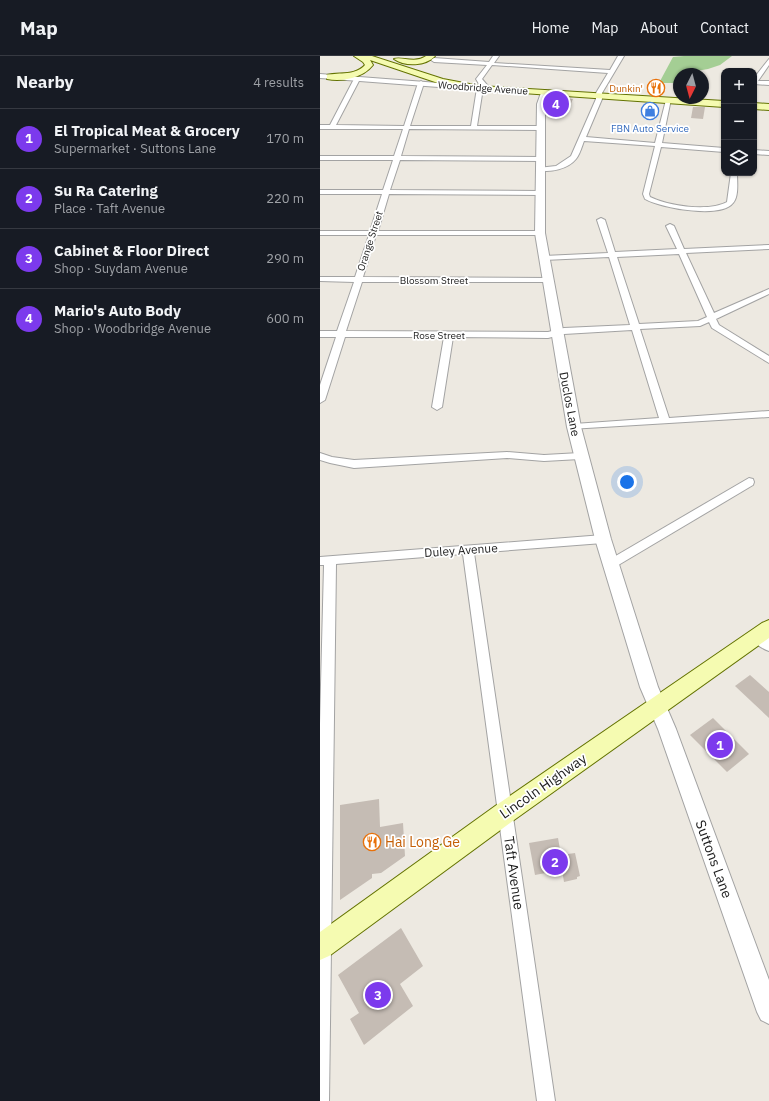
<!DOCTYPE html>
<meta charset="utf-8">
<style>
:root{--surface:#171b24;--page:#242831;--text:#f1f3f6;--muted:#9ea1a6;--line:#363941;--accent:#7c3aed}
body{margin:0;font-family:"IBM Plex Sans",sans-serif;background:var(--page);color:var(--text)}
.controls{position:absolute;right:12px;top:12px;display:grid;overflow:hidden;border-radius:8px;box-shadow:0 1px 3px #0004}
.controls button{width:36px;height:36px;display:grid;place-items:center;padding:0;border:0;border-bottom:1px solid var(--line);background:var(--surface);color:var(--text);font:20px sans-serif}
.compass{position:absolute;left:353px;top:12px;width:36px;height:36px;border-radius:50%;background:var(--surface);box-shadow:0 1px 3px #0004;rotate:186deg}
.you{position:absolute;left:307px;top:426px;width:14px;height:14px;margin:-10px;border:3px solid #fff;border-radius:50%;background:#1a73e8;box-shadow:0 0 0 6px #1a73e833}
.badge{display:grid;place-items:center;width:26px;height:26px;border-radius:50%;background:var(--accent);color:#fff;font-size:13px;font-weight:700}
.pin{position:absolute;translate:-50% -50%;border:2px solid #fff;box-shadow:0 1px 4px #0006}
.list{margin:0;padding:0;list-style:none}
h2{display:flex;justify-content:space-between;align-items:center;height:52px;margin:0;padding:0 16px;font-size:17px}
h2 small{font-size:13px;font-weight:400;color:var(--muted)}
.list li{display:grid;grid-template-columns:26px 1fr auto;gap:12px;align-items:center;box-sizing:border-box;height:60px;padding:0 16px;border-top:1px solid var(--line)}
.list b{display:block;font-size:15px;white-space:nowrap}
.list p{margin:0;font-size:13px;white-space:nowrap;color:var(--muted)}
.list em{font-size:13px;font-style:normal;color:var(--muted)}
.icon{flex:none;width:22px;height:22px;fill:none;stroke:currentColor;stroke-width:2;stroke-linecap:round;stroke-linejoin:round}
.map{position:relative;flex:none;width:449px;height:1045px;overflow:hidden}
header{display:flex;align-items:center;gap:24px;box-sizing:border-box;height:56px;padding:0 20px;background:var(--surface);border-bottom:1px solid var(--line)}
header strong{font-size:19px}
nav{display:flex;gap:22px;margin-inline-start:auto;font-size:14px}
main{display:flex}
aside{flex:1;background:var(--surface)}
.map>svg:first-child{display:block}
</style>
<header>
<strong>Map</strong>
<nav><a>Home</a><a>Map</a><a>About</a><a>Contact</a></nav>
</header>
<main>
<aside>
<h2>Nearby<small>4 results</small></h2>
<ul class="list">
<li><span class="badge">1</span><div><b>El Tropical Meat &amp; Grocery</b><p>Supermarket · Suttons Lane</p></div><em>170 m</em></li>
<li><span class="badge">2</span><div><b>Su Ra Catering</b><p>Place · Taft Avenue</p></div><em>220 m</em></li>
<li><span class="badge">3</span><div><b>Cabinet &amp; Floor Direct</b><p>Shop · Suydam Avenue</p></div><em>290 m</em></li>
<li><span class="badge">4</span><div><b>Mario's Auto Body</b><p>Shop · Woodbridge Avenue</p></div><em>600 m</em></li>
</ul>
</aside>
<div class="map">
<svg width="449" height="1045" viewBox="0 0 449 1045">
<rect width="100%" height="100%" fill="#ede9e1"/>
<path fill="#a4ce94" d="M364 0H412L400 9 388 13 359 18V25L357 27H339L353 1Z"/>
<g fill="#c5bcb4">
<path d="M231 42 253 43 247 56 226 55V50Z"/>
<path d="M373 51H385L383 63 371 62Z"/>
<path d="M430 619 449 636V662L415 630Z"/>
<path d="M393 662 429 698 407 716 370 679Z"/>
<path d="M59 743 60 771 83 767 85 800 61 817 52 818V822L20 844V749Z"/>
<path d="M238 782 241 799 255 797 260 820 257 821V823L244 826 242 814 215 819 209 787Z"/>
<path d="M81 872 103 910 80 928 93 950 44 989 30 963 39 957 18 919Z"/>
</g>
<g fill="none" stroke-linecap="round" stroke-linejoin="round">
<defs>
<g id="minor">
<path d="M173 0H179L174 7 290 14 298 0H304L282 37V43L266 81 335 87 346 44 351 43 342 87 404 92V96L341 91 329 138 330 141C348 150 389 156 407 146L411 117H417C417 126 419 140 413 147 401 163 341 152 325 143L323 138 335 90 264 85C262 90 260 98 256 103 248 113 230 117 218 114V112L236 110 251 100 276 43V37L288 17 172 9 162 23 168 30 165 32 159 28 156 23 167 9 114 6 111 4 114 2 169 6Z"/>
<path d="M449 3V9L438 25H449V29L434 28V22Z"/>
<path d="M37 21 40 23 16 69 84 70 98 27 101 25 104 27 90 70H151L157 32 160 30 163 32 157 70H221L224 72 221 74 89 73 81 100 221 101 224 103 221 105 80 104 70 134 220 135 223 137 220 139 69 138 58 175H220L224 177 220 179H56L43 221 228 222 232 224 228 226H42L26 275 228 276 244 272 310 269 289 201 224 204 220 202 224 200 288 197 277 164 281 162 285 164 295 196 357 193 346 170 350 168 354 170 364 193 449 189V193L366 197 394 257 449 233V238L396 263 399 269 449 300V307L392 272 389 266 380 270 320 273 349 362 449 355V361L250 373 249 371 250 369 254 368 339 362 312 274 244 278 228 282 133 281 122 351 117 354 112 351 124 281H25L5 344 0 347V329L16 281H0V275H17L34 226 0 225V221H35L49 179H0V175H50L62 138H0V134H63L73 104H0V100H74L83 73H0V69H10L34 23ZM359 198 387 261 378 265 319 268 297 201Z"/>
<path d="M434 94 449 95V99L434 98Z"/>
<path d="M187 396 224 399 260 397 265 400 260 403 224 405 187 402 34 412 10 407 0 404V397L12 401 34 404Z"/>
<path d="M429 422 433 423 434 426 433 429 295 511 291 512 287 511 285 508 287 505Z"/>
<path d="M283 479 287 480 289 483 287 486 283 487 154 497 235 1045H217L143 498 16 508 9 1045H0V668L4 509H0V501Z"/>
<path d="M437 575 449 582V595C442 593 434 587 431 580L432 576Z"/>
</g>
<g id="tertiary">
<path d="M0 18 158 30 162 32 158 34 0 22Z"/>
<path d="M222 34H225L229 36 225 48V177L261 371 291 483 338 631 356 673 449 924V968L441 964 437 956 338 673 320 631 275 483 247 371 215 177 217 48Z"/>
</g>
<g id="secondary">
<path d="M34 0H52L123 23 160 30 404 45V51L160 34 118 27 50 4 53 9C43 22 22 26 7 23V19C20 16 35 20 45 9L43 6Z"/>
<path d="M106 0H115C106 10 85 11 74 3 81 0 95 8 106 0Z"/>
<path d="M434 47 449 48V54L434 53Z"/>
<path d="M449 564V582L194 764 9 900 0 904V876L178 748 442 567Z"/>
</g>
</defs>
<use href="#minor" stroke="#a3a3a3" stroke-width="2"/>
<use href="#tertiary" stroke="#a3a3a3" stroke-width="2"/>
<use href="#secondary" stroke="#647302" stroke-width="2"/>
<use href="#minor" fill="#fff" fill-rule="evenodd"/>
<use href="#tertiary" fill="#fff" fill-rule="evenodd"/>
<use href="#secondary" fill="#f5fbb1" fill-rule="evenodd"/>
</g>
<defs>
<symbol id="restaurant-ring" viewBox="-11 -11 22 22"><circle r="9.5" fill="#fff" stroke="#e8710a" stroke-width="1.5"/><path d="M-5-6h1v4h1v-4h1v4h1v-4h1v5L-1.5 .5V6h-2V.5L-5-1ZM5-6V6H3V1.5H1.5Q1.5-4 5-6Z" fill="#e8710a"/></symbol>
<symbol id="shop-ring" viewBox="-11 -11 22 22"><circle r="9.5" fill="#fff" stroke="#3f7fe0" stroke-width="1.5"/><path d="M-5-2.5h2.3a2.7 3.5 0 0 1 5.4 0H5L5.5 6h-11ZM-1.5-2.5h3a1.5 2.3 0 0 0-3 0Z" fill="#3f7fe0"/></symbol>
</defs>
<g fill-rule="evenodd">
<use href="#restaurant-ring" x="326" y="22" width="20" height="20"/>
<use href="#shop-ring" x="320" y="45" width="20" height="20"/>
<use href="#restaurant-ring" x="42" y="776" width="20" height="20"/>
</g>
<g text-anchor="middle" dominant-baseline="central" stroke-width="3.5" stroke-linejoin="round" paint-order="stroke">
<g font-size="10" fill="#1c1c1c" stroke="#fff">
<text transform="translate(163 32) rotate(4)">Woodbridge Avenue</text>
<text transform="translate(50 185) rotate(-72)">Orange Street</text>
<text x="114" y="224">Blossom Street</text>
<text x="119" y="279">Rose Street</text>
</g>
<g font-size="10" fill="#c56008" stroke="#fff" text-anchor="end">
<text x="323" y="32">Dunkin'</text>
</g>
<g font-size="10" fill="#366cbe" stroke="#fff">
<text x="330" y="72">FBN Auto Service</text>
</g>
<g font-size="12" fill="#1c1c1c" stroke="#fff">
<text transform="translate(250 348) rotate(79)">Duclos Lane</text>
<text transform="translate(141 494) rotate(-4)">Duley Avenue</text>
</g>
<g font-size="14" fill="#1c1c1c" stroke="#fff">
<text transform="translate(223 730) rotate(-35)">Lincoln Highway</text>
<text transform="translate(394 803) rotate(70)">Suttons Lane</text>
<text transform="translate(194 817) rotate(82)">Taft Avenue</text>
</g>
<g font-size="14" fill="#c56008" stroke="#fff" text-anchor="start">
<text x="65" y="786">Hai Long Ge</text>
</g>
</g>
</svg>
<div class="controls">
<button>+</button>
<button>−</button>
<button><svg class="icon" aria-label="layers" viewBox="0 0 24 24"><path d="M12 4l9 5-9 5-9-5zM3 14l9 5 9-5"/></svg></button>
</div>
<svg class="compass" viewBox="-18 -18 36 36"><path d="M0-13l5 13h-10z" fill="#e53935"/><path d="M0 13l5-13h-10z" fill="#9ea1a6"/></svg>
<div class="you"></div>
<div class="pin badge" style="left:400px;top:689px">1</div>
<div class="pin badge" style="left:235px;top:806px">2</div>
<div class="pin badge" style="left:58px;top:939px">3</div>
<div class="pin badge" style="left:236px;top:48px">4</div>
</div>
</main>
